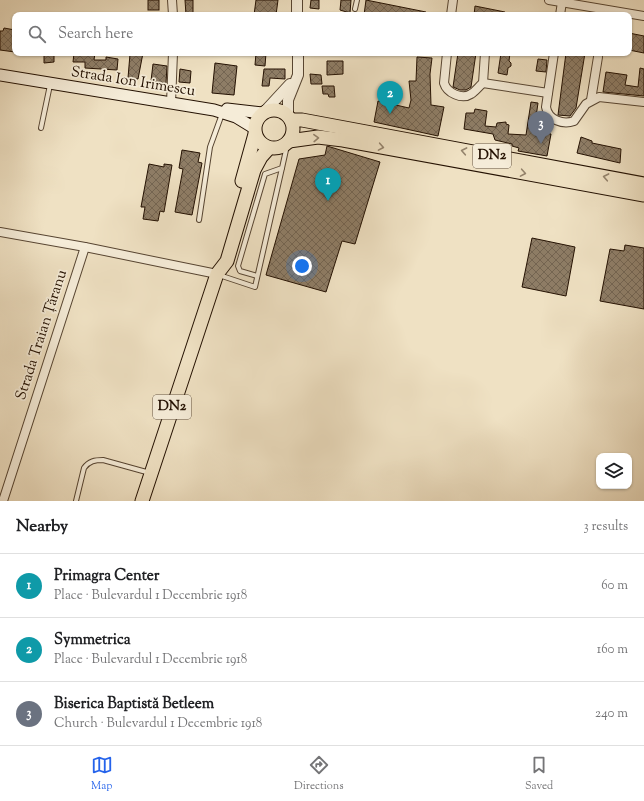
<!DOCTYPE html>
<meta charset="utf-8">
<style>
:root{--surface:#fff;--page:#f6f6f6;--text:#202124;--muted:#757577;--line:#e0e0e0;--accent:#2563eb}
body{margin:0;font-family:"Sorts Mill Goudy",serif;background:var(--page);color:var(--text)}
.controls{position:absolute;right:12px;bottom:12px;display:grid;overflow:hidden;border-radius:8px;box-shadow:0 1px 3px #0004}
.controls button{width:36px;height:36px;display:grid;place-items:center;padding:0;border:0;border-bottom:1px solid var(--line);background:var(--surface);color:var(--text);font:20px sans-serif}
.you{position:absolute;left:302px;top:266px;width:14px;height:14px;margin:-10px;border:3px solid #fff;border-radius:50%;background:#1a73e8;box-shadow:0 0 0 6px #1a73e833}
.badge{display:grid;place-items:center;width:26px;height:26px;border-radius:50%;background:var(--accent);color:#fff;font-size:13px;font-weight:700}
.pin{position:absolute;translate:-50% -33px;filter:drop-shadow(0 1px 2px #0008)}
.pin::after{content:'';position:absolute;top:21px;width:14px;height:12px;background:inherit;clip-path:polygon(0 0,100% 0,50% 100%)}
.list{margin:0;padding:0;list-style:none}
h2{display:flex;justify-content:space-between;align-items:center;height:52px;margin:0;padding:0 16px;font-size:17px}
h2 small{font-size:13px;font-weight:400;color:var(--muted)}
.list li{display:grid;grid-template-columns:26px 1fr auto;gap:12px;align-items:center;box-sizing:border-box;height:64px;padding:0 16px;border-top:1px solid var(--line)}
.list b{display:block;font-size:15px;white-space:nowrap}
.list p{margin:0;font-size:13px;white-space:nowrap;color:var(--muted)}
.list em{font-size:13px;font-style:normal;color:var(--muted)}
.icon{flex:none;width:22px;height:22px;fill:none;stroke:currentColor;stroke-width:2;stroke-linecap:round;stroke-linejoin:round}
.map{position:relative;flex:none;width:644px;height:501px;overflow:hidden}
.search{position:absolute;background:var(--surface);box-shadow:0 1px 3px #0004;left:12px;right:12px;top:12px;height:44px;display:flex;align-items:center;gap:10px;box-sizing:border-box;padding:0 14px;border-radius:8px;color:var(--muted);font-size:15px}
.sheet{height:244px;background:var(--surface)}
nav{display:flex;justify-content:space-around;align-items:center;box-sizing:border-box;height:56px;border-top:1px solid var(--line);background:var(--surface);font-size:11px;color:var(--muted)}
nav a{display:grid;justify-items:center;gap:2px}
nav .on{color:var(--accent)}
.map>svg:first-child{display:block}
</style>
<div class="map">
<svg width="644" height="501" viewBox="0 0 644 501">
<defs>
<pattern id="building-cross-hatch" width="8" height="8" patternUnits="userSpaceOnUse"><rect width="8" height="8" fill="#8e7d66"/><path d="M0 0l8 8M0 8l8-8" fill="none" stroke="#746552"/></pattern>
</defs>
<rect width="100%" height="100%" fill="#efe1c3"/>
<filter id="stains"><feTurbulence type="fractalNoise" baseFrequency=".005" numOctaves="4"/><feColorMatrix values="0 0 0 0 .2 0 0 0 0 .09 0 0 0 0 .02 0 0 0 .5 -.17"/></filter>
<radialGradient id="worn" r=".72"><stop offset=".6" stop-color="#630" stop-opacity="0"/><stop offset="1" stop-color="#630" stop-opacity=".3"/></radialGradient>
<g fill="url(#building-cross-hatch)" stroke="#241102">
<rect x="148" y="0" width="11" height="10"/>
<path d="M185 0H193V15H186Z"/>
<path d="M256 0H278L276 15H254Z"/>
<path d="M311 0H319V9L310 8Z"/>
<path d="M341 0H351L350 13 340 10Z"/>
<path d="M366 0 426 12V15H364Z"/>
<path d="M475 6 505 12V15H474Z"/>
<path d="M4 28 15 30V52L0 50V31H3Z"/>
<path d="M629 33 644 36V53L629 50Z"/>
<path d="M44 53H54V62L44 63Z"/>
<path d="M74 53H95L94 60H106V57L118 59 117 70 85 68V62H73Z"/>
<path d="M143 53 138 79 128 78 130 54Z"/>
<path d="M256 53H266L265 66 255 65Z"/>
<path d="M458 53H476L471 87 466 90H460L453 87Z"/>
<path d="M501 53H510L509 61 511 63V66L508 68 507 75 498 73Z"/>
<path d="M566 53H585L576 108 570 116 558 115Z"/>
<path d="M417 57 432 58 430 74 431 105 444 107 438 136 374 122 378 101 409 108 411 100 409 81H416Z"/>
<path d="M538 59 547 60 546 72 536 71Z"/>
<path d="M327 61H343V74L327 75Z"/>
<path d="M215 63 237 66 234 95 212 93Z"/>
<path d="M153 64 167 66 166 83 151 81Z"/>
<path d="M640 68 644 69V96L603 92 606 72 627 75 625 85 638 87Z"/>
<path d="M180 69 191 71 190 83 179 82Z"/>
<path d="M264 69H285V79L270 78 269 86H262Z"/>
<path d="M310 74 321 75 322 84H311Z"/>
<path d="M322 86H334L335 97H329L328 94H323Z"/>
<path d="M531 102 538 103 534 131 551 134 547 156 518 151 519 148 512 146V144L495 140 493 134 464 129 466 113H474L475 109 487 111 485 126 496 127 497 123 506 122V124L509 125 508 134 526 135Z"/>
<path d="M581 137 592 141V143L621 149 620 163 577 153Z"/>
<path d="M327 146 380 162 355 244 342 241 326 292 266 275 299 159 325 155Z"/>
<path d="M182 150 200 153 198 162 202 163 192 215 175 212 183 169 179 168Z"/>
<path d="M149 164 164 167V164L172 165 164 212 160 211 158 221 143 219 145 207H141Z"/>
<path d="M532 238 575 247 566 296 522 287Z"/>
<path d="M625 245 644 248V309L600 301 610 249 624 251Z"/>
</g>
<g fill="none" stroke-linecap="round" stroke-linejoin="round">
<defs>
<g id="service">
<path d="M355 9 357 0"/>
<path d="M41 128 50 85"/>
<path d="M199 220 210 147 222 114"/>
<path d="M219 275 255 287 282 168"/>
<path d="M257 276 240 271 238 266 265 174 282 168 286 150 280 147"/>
<path d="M76 501 84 468C89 461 95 460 103 460L150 473"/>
</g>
<g id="minor">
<path d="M172 0 173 15"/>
<path d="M549 0 644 16"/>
<path d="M451 15 453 0"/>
<path d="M560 15 562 2"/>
<path d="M447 53 444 83C447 93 462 100 471 94 476 91 479 86 483 83L485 53"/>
<path d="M554 53 546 107C548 120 563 125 574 121L586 104 599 97 644 102"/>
<path d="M483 83 548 93"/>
<path d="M591 100 598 57"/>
<path d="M171 103 173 53"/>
<path d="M0 232 85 247 217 274"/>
<path d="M3 501 85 247"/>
</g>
<g id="tertiary">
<path d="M297 0V15"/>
<path d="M266 110 290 84"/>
<path d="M288 115V100L298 75V53"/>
</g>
<g id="secondary">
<path d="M0 75 214 110 236 117 254 128"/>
<path d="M227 109 262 113"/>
</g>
<g id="primary">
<circle cx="274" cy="129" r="19"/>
<path d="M291 120H302L644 184"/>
<path d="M289 141 318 137 343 140 644 195"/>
<path d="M242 181 255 134"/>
<path d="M142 501 217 274 227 261 254 170 261 157 269 148"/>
</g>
</defs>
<use href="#service" stroke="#574532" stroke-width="6"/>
<use href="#minor" stroke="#574532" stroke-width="10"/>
<use href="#tertiary" stroke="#574532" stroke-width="12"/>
<use href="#secondary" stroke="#241102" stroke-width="13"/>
<use href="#primary" stroke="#241102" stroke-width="15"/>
<use href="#service" stroke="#f5ecd8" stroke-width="4"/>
<use href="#minor" stroke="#f5ecd8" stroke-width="8"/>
<use href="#tertiary" stroke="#f5ecd8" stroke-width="10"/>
<use href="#secondary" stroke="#f5ecd8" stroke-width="11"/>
<use href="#primary" stroke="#efe1c3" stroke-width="13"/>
</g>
<defs><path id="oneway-chevron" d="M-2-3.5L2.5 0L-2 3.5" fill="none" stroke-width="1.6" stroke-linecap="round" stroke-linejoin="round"/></defs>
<g stroke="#94836c">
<use href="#oneway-chevron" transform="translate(316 138) rotate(-2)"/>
<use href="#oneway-chevron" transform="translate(381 147) rotate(10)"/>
<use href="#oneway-chevron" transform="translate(464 151) rotate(-169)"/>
<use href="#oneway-chevron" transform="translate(523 173) rotate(10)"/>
<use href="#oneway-chevron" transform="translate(606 177) rotate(-169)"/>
</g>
<g text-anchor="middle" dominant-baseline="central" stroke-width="3.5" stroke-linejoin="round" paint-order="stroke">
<g fill="#f5ecd8" stroke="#635342" stroke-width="1">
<rect x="473" y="144" width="38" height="24" rx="3"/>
<rect x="153" y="395" width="38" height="24" rx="3"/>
</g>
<g font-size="14" font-weight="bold" fill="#241102">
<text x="492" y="156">DN2</text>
<text x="172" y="407">DN2</text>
</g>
<g font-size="15" fill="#241102" stroke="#f5ecd8">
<text transform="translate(133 82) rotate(9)">Strada Ion Irimescu</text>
<text transform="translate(42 335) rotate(-72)">Strada Traian Țăranu</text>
</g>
</g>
<rect width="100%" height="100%" filter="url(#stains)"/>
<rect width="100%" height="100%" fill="url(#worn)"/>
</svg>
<div class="controls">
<button><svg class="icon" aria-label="layers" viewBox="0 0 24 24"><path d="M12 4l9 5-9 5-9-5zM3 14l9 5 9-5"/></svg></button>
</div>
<div class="you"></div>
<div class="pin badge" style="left:328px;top:201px;background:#0f9aa8">1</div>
<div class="pin badge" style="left:390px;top:114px;background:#0f9aa8">2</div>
<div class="pin badge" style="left:541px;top:144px;background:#6b7280">3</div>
<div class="search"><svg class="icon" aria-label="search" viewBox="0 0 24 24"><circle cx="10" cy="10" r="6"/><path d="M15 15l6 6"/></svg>Search here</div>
</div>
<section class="sheet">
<h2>Nearby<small>3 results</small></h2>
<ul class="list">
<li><span class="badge" style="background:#0f9aa8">1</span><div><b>Primagra Center</b><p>Place · Bulevardul 1 Decembrie 1918</p></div><em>60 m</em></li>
<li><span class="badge" style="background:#0f9aa8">2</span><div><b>Symmetrica</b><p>Place · Bulevardul 1 Decembrie 1918</p></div><em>160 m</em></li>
<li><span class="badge" style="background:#6b7280">3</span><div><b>Biserica Baptistă Betleem</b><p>Church · Bulevardul 1 Decembrie 1918</p></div><em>240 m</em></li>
</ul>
</section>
<nav>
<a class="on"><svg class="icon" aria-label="map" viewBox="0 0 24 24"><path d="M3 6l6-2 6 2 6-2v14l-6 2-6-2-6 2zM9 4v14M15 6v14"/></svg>Map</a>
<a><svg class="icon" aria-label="directions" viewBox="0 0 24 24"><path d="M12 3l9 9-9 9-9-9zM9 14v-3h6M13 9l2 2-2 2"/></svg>Directions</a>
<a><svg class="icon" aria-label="saved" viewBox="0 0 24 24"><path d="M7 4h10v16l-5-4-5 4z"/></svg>Saved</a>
</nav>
